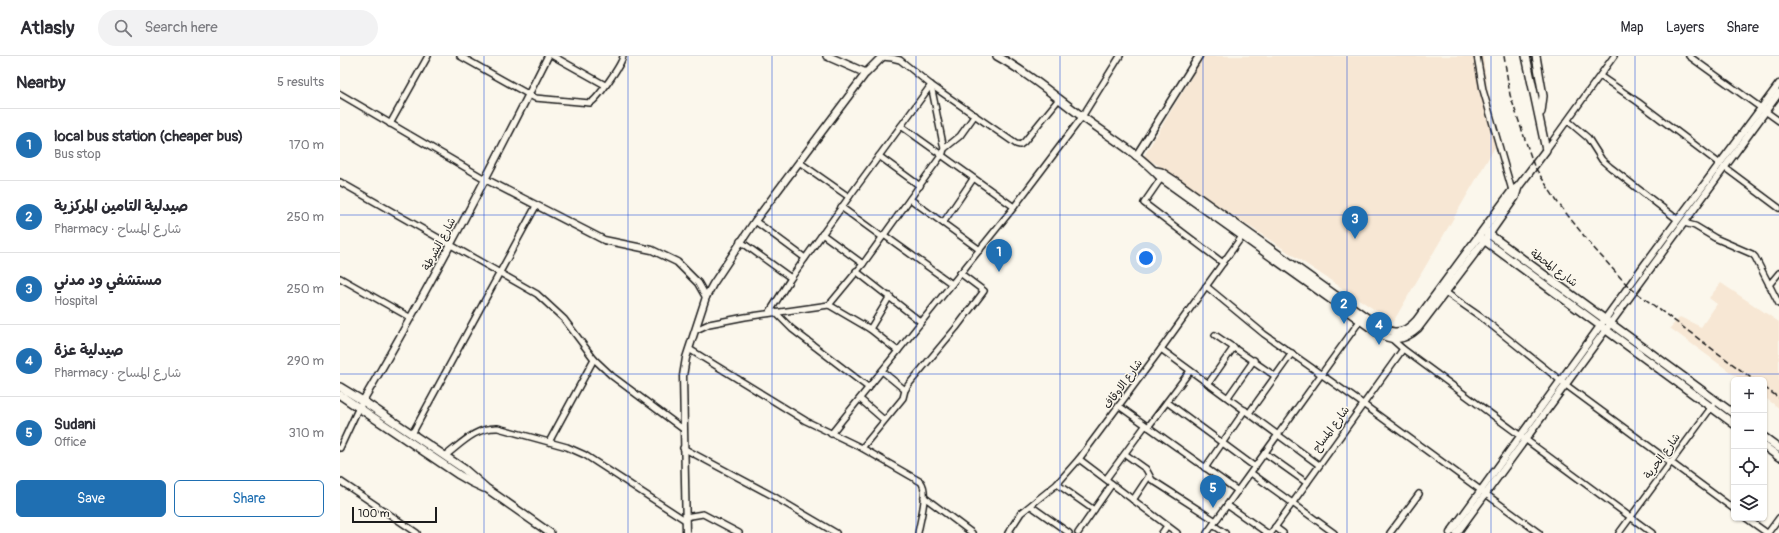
<!DOCTYPE html>
<meta charset="utf-8">
<style>
:root{--surface:#fff;--page:#f2f2f3;--text:#2b2b33;--muted:#7c7c81;--line:#e1e1e2;--accent:#1f6fb2}
body{margin:0;font-family:Pangolin,"Playpen Sans Arabic",sans-serif;background:var(--page);color:var(--text)}
.controls{position:absolute;right:12px;bottom:12px;display:grid;overflow:hidden;border-radius:6px;box-shadow:0 1px 3px #0004}
.controls button{width:36px;height:36px;display:grid;place-items:center;padding:0;border:0;border-bottom:1px solid var(--line);background:var(--surface);color:var(--text);font:20px sans-serif}
.scale{position:absolute;left:12px;bottom:10px;width:85px;box-sizing:border-box;padding-left:4px;border:2px solid #1c1c1c;border-top:0;font-size:11px;line-height:14px;white-space:nowrap;color:#1c1c1c;-webkit-text-stroke:3px #fbf7ec;paint-order:stroke}
.you{position:absolute;left:806px;top:202px;width:14px;height:14px;margin:-10px;border:3px solid #fff;border-radius:50%;background:#1a73e8;box-shadow:0 0 0 6px #1a73e833}
.badge{display:grid;place-items:center;width:26px;height:26px;border-radius:50%;background:var(--accent);color:#fff;font-size:13px;font-weight:700}
.pin{position:absolute;translate:-50% -33px;filter:drop-shadow(0 1px 2px #0008)}
.pin::after{content:'';position:absolute;top:21px;width:14px;height:12px;background:inherit;clip-path:polygon(0 0,100% 0,50% 100%)}
.list{margin:0;padding:0;list-style:none}
h2{display:flex;justify-content:space-between;align-items:center;height:52px;margin:0;padding:0 16px;font-size:17px}
h2 small{font-size:13px;font-weight:400;color:var(--muted)}
.list li{display:grid;grid-template-columns:26px 1fr auto;gap:12px;align-items:center;box-sizing:border-box;height:72px;padding:0 16px;border-top:1px solid var(--line)}
.list b{display:block;font-size:15px;white-space:nowrap}
.list p{margin:0;font-size:13px;white-space:nowrap;color:var(--muted)}
.list em{font-size:13px;font-style:normal;color:var(--muted)}
.actions{display:flex;gap:8px;padding:12px 16px}
.actions a{flex:1;padding:9px 0;border:1px solid var(--accent);border-radius:6px;text-align:center;font-size:14px;color:var(--accent)}
.actions .main{background:var(--accent);color:#fff}
.icon{flex:none;width:22px;height:22px;fill:none;stroke:currentColor;stroke-width:2;stroke-linecap:round;stroke-linejoin:round}
.map{position:relative;flex:none;width:1439px;height:477px;overflow:hidden}
header{display:flex;align-items:center;gap:24px;box-sizing:border-box;height:56px;padding:0 20px;background:var(--surface);border-bottom:1px solid var(--line)}
header strong{font-size:19px}
nav{display:flex;gap:22px;margin-inline-start:auto;font-size:14px}
.search{width:280px;height:36px;background:var(--page);display:flex;align-items:center;gap:10px;box-sizing:border-box;padding:0 14px;border-radius:22px;color:var(--muted);font-size:15px}
main{display:flex}
aside{flex:1;background:var(--surface)}
.map>svg:first-child{display:block}
</style>
<header>
<strong>Atlasly</strong>
<div class="search"><svg class="icon" aria-label="search" viewBox="0 0 24 24"><circle cx="10" cy="10" r="6"/><path d="M15 15l6 6"/></svg>Search here</div>
<nav><a>Map</a><a>Layers</a><a>Share</a></nav>
</header>
<main>
<aside>
<h2>Nearby<small>5 results</small></h2>
<ul class="list">
<li><span class="badge">1</span><div><b>local bus station (cheaper bus)</b><p>Bus stop</p></div><em>170 m</em></li>
<li><span class="badge">2</span><div><b>صيدلية التامين المركزية</b><p>Pharmacy · شارع المساح</p></div><em>250 m</em></li>
<li><span class="badge">3</span><div><b>مستشفي ود مدني</b><p>Hospital</p></div><em>250 m</em></li>
<li><span class="badge">4</span><div><b>صيدلية عزة</b><p>Pharmacy · شارع المساح</p></div><em>290 m</em></li>
<li><span class="badge">5</span><div><b>Sudani</b><p>Office</p></div><em>310 m</em></li>
</ul>
<div class="actions"><a class="main">Save</a><a>Share</a></div>
</aside>
<div class="map">
<svg width="1439" height="477" viewBox="0 0 1439 477">
<rect width="100%" height="100%" fill="#fbf7ec"/>
<filter id="ink" filterUnits="userSpaceOnUse"><feTurbulence type="fractalNoise" baseFrequency=".025" numOctaves="2"/><feDisplacementMap in="SourceGraphic" scale="8" xChannelSelector="R" yChannelSelector="G"/><feConvolveMatrix kernelMatrix="1 2 1 2 8 2 1 2 1" color-interpolation-filters="sRGB"/></filter>
<g filter="url(#ink)">
<g fill="#f7e7d4">
<path d="M864 0H1143L1155 91 1053 266 804 100Z"/>
<path d="M1381 227 1439 266V352L1424 341V324H1401L1330 272 1340 261 1361 271 1377 248 1369 242Z"/>
</g>
<g fill="none" stroke-linecap="round" stroke-linejoin="round">
<defs>
<g id="minor">
<path d="M120 0 195 42 250 47C257 44 282 8 283 0"/>
<path d="M213 0 265 29"/>
<path d="M1137 0 1143 34 1173 138"/>
<path d="M1349 0 1439 65"/>
<path d="M542 1 552 2 560 4 591 29 676 88 680 89 684 86 719 43"/>
<path d="M1260 20 1298 46 1380 108"/>
<path d="M0 38 145 123"/>
<path d="M1228 65 1248 82 1262 104 1270 111 1338 164"/>
<path d="M50 68 88 0"/>
<path d="M561 70 674 151"/>
<path d="M604 93 620 80 635 59"/>
<path d="M1206 94 1274 0"/>
<path d="M539 100 580 130"/>
<path d="M459 106 509 141"/>
<path d="M1384 111 1439 152"/>
<path d="M822 121 804 147 883 207"/>
<path d="M0 126 197 238 224 263 254 303 272 320 343 373"/>
<path d="M570 143 640 194"/>
<path d="M501 151 542 181"/>
<path d="M415 165 465 202"/>
<path d="M603 167 633 123"/>
<path d="M1344 167 1355 170 1375 182 1412 198 1415 201 1439 248"/>
<path d="M482 178 523 208"/>
<path d="M544 179 612 228"/>
<path d="M400 185 451 222"/>
<path d="M516 215 581 266"/>
<path d="M0 222 71 262"/>
<path d="M1429 229 1439 217"/>
<path d="M866 230 924 278 1023 348 1199 477"/>
<path d="M1105 236 1141 261 1226 329 1394 453"/>
<path d="M489 249 523 208 603 97 604 93 591 29"/>
<path d="M435 256 452 273 529 332"/>
<path d="M429 257 451 222 509 141 591 29"/>
<path d="M530 273 550 240"/>
<path d="M356 274 369 268 405 261 489 249 530 273 558 295"/>
<path d="M875 279 935 320"/>
<path d="M1053 282V284L1063 293 1312 477"/>
<path d="M349 293 466 365 522 392 581 426C589 436 580 464 578 477"/>
<path d="M821 293 979 409"/>
<path d="M542 315 565 334"/>
<path d="M868 328 894 291"/>
<path d="M888 341 914 304"/>
<path d="M520 343 544 364"/>
<path d="M827 346 915 411"/>
<path d="M779 350 898 435"/>
<path d="M909 357 952 297"/>
<path d="M808 371 850 315"/>
<path d="M72 378 196 150"/>
<path d="M491 378 674 151 742 61 780 0"/>
<path d="M209 386 254 303"/>
<path d="M0 392 19 351"/>
<path d="M343 392 433 440 496 477"/>
<path d="M522 392 563 342 565 334 569 328 616 272 644 235 620 217"/>
<path d="M925 397 967 427"/>
<path d="M785 398 806 413 812 424 820 429 876 465"/>
<path d="M105 400C122 387 136 371 158 372L227 391 245 399 345 464"/>
<path d="M739 403 837 477"/>
<path d="M865 412 905 354"/>
<path d="M911 417 994 477"/>
<path d="M766 423 805 370"/>
<path d="M0 425 77 477"/>
<path d="M717 428 754 454"/>
<path d="M584 441 632 477"/>
<path d="M793 444 809 420"/>
<path d="M887 449 927 477"/>
<path d="M691 450 729 477"/>
<path d="M345 461 363 458 399 477"/>
<path d="M1406 462 1427 477"/>
<path d="M873 469 885 477"/>
<path d="M935 471 943 477"/>
<path d="M668 477 681 457 717 428 739 403 821 293 903 179"/>
<path d="M738 477 772 428"/>
<path d="M822 477 827 470"/>
<path d="M867 477 1022 262"/>
<path d="M931 477 1063 293"/>
<path d="M1050 477 1079 438"/>
<path d="M1279 477 1376 345"/>
<path d="M1428 477 1439 462"/>
</g>
<g id="tertiary">
<path d="M796 100 859 0"/>
<path d="M145 123 264 184 312 194 337 206 358 227 366 241"/>
<path d="M21 348C88 235 149 118 208 0"/>
<path d="M346 477 343 320 346 302 366 241 373 228 415 165 526 17"/>
<path d="M1110 477 1305 208 1439 28"/>
<path d="M1117 477 1439 37"/>
</g>
<g id="secondary">
<path d="M487 0 526 17 543 0"/>
<path d="M657 0C688 17 716 41 744 62 770 81 799 98 821 122L1038 277C1053 286 1065 284 1078 272L1144 185 1175 141 1178 131 1206 94 1186 0"/>
<path d="M1196 0 1203 40 1201 56"/>
<path d="M816 115 821 116 841 129 1030 264C1049 277 1060 283 1077 264L1172 135 1178 131"/>
<path d="M1146 176 1394 358"/>
<path d="M1141 182 1394 368"/>
<path d="M0 331 23 345 124 413 146 432 210 477"/>
<path d="M0 339 119 419 131 426 144 432"/>
<path d="M1424 381 1439 392"/>
<path d="M1424 390 1439 401"/>
</g>
</defs>
<use href="#minor" stroke="#1c1c1c" stroke-width="8"/>
<use href="#tertiary" stroke="#1c1c1c" stroke-width="9"/>
<use href="#secondary" stroke="#1c1c1c" stroke-width="10"/>
<use href="#minor" stroke="#fbf7ec" stroke-width="5"/>
<use href="#tertiary" stroke="#fbf7ec" stroke-width="6"/>
<use href="#secondary" stroke="#fbf7ec" stroke-width="7"/>
<g stroke="#1c1c1c" stroke-width="1.5" stroke-dasharray="6 3" stroke-linecap="butt">
<path d="M1164 0 1170 39 1194 110 1218 147 1252 190 1289 231 1414 324"/>
<path d="M1424 331 1439 342"/>
</g>
</g>
</g>
<path fill="none" stroke="#1d4ed8" stroke-width="1" stroke-opacity="0.55" d="M144 0V477M288 0V477M432 0V477M576 0V477M720 0V477M863 0V477M1007 0V477M1151 0V477M1295 0V477M0 159H1439M0 318H1439"/>
<g text-anchor="middle" dominant-baseline="central" stroke-width="3" stroke-linejoin="round" paint-order="stroke">
<g font-size="11" fill="#1c1c1c" stroke="#fbf7ec">
<text transform="translate(99 188) rotate(-62)">شارع الشرطة</text>
<text transform="translate(1214 212) rotate(36)">شارع المحطة</text>
<text transform="translate(783 328) rotate(-54)">شارع الاوقاف</text>
<text transform="translate(991 373) rotate(-54)">شارع المساح</text>
<text transform="translate(1322 400) rotate(-54)">شارع الحرية</text>
</g>
</g>
</svg>
<div class="controls">
<button>+</button>
<button>−</button>
<button><svg class="icon" aria-label="locate" viewBox="0 0 24 24"><circle cx="12" cy="12" r="6"/><path d="M12 2v4M12 18v4M2 12h4M18 12h4"/></svg></button>
<button><svg class="icon" aria-label="layers" viewBox="0 0 24 24"><path d="M12 4l9 5-9 5-9-5zM3 14l9 5 9-5"/></svg></button>
</div>
<div class="scale">100 m</div>
<div class="you"></div>
<div class="pin badge" style="left:659px;top:216px">1</div>
<div class="pin badge" style="left:1004px;top:268px">2</div>
<div class="pin badge" style="left:1015px;top:183px">3</div>
<div class="pin badge" style="left:1039px;top:289px">4</div>
<div class="pin badge" style="left:873px;top:452px">5</div>
</div>
</main>
